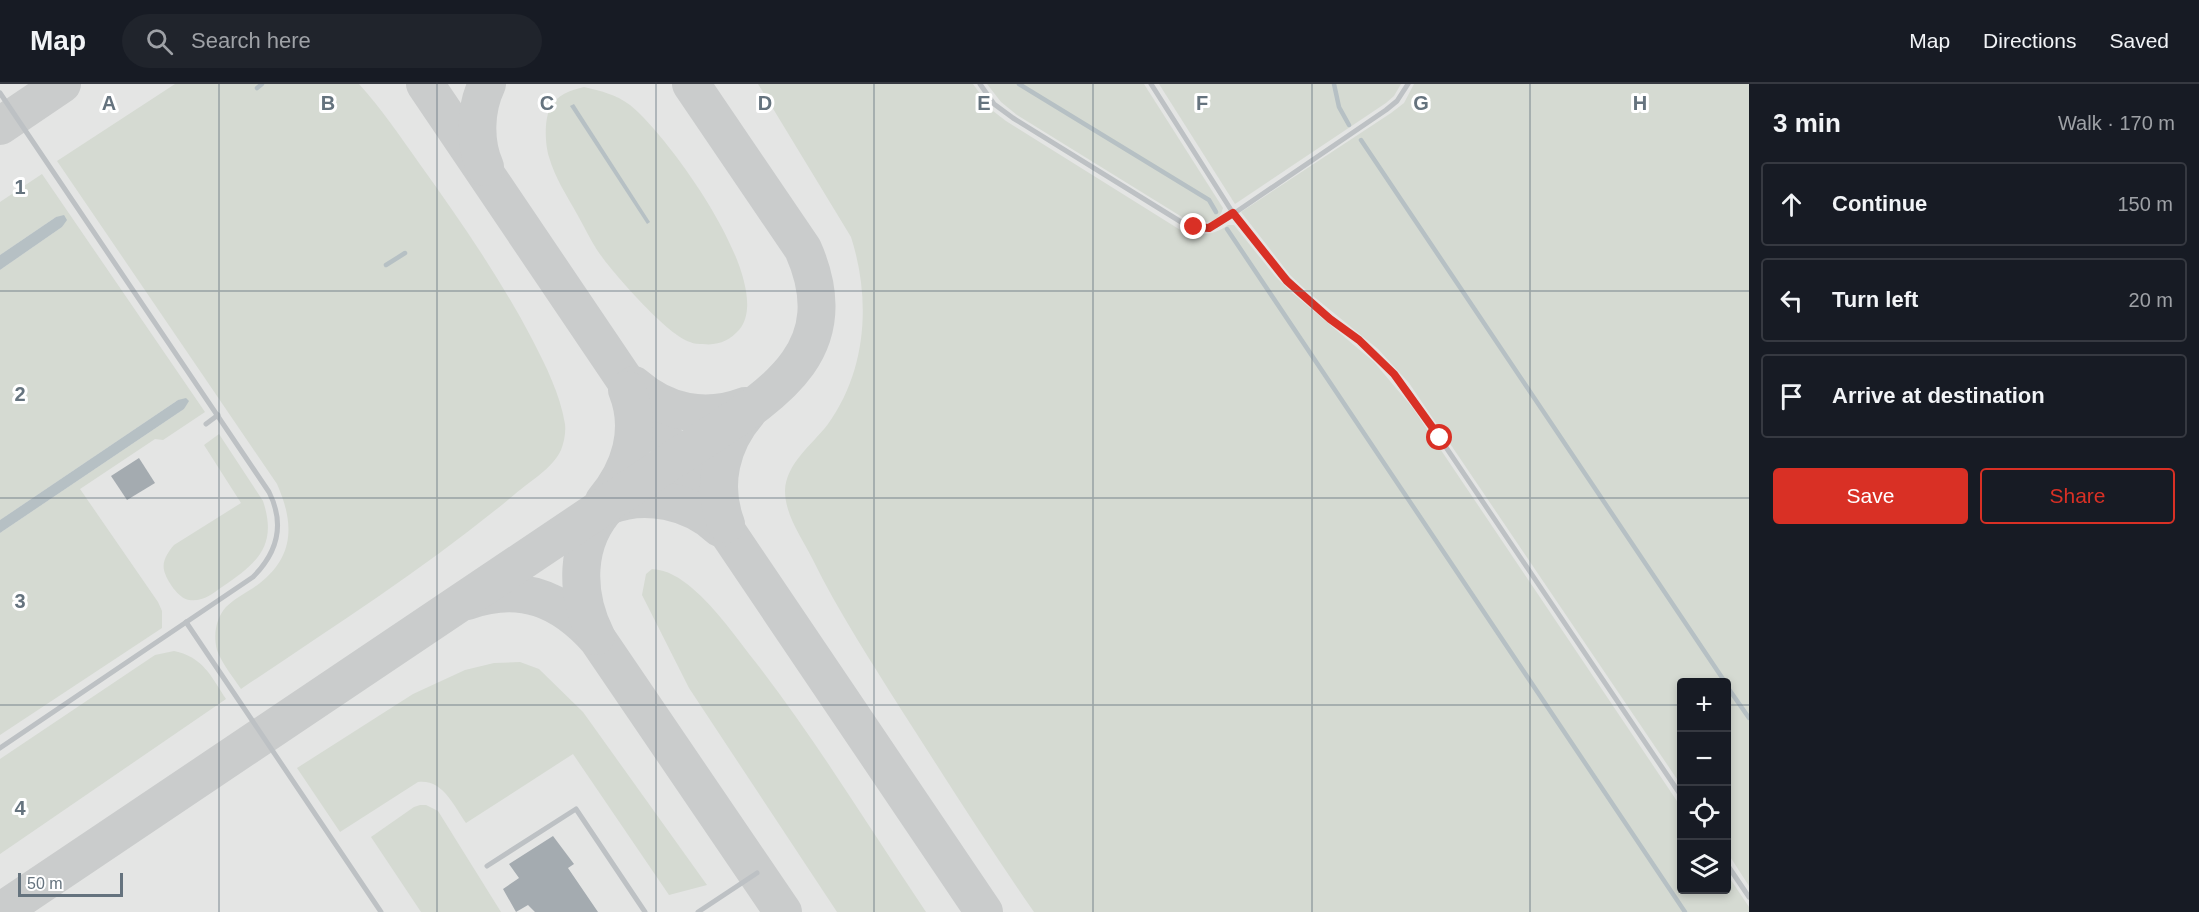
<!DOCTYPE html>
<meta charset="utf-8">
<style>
:root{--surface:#171b24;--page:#20242c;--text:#f1f3f6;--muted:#9ea1a6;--line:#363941;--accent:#d93025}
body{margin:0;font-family:Arial,sans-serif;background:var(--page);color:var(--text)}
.controls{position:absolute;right:18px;bottom:18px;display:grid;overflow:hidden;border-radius:6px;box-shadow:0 3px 9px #0003}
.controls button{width:54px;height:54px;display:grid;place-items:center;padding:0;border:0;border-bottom:2px solid var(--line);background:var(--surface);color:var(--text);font:30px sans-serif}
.scale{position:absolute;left:18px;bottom:15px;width:105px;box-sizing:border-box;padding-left:6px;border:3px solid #65737e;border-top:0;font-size:16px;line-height:21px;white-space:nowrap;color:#65737e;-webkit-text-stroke:4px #fff;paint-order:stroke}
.stop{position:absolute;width:18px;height:18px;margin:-14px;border:4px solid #d93025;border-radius:50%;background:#fff}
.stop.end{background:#d93025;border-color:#fff;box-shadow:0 2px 6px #0008}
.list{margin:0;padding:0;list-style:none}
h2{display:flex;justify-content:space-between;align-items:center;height:78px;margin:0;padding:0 24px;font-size:26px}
h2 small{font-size:20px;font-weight:400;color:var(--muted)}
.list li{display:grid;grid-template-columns:39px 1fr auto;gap:18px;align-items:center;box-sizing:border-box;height:84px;margin:0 12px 12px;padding:0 12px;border:2px solid var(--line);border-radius:6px}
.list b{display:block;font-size:22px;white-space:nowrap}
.list em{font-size:20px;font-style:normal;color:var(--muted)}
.actions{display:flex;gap:12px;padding:18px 24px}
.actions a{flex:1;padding:14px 0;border:2px solid var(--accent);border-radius:6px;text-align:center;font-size:21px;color:var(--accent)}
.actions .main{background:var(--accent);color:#fff}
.icon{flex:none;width:33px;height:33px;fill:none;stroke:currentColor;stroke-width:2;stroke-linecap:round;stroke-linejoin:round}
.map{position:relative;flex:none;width:1749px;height:828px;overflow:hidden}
header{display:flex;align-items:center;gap:36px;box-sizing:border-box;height:84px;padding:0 30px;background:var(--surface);border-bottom:2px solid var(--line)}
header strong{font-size:28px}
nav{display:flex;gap:33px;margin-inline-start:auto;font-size:21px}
.search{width:420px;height:54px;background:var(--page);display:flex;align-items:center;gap:15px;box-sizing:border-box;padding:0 21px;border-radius:33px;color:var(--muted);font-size:22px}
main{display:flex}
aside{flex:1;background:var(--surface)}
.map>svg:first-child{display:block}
</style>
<header>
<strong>Map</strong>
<div class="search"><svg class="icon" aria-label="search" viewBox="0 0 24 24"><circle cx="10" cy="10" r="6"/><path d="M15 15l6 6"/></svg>Search here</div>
<nav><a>Map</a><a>Directions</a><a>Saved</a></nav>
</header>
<main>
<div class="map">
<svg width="1749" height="828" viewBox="0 0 1749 828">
<rect width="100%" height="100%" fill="#f4f4f0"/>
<path fill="#e4e5e4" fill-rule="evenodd" d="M0 0H1749V828H0ZM1682 598H1726V806H1682Z"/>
<g fill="#d5dad2">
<path d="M175 0H359C381 24 400 52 419 79 460 136 500 194 532 255 546 282 560 310 565 340 566 349 564 358 561 366 553 384 529 398 515 410 429 482 334 542 241 605 233 593 222 580 217 566 213 551 216 534 226 523 236 513 250 507 260 499 295 472 294 438 277 400L57 77Z"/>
<path d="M758 0H973L993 27 1006 37 1182 147C1199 152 1213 152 1228 141H1234L1275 192 1290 207 1374 278 1412 323 1681 723 1682 806H1726L1727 790 1749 823V828H1034C989 763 947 697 904 630 872 579 839 529 812 474 802 454 785 431 785 407 786 379 812 361 828 340 867 286 871 215 851 153Z"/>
<path d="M987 0H1144L1223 124C1218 144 1195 139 1182 133L1017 31 1001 18Z"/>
<path d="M1159 0H1401L1394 12 1386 19 1235 120Z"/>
<path d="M1414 0H1749V802L1727 768 1726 598H1682L1681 701 1409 299 1378 265 1308 208 1290 191 1241 128 1391 29 1404 19Z"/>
<path d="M584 3C601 7 615 10 630 21 667 50 778 201 739 246 730 256 718 262 703 260 699 260 694 260 690 258 668 252 611 187 597 166 590 155 584 142 577 130 567 112 555 94 549 73 545 60 544 37 550 24 556 11 571 6 584 3Z"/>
<path d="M42 90 205 328 163 356 155 355 80 405 158 518 162 527V544L0 651V449L184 325 186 319 183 316H178L0 436V186L62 143 64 138 60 133H56L0 171V118Z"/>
<path d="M219 350 263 417C278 462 257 479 222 503 212 510 203 518 189 516 179 515 166 496 164 486 162 477 168 468 174 461L241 419 204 361Z"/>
<path d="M652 485C668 486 680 494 692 504 717 525 737 555 757 580 818 659 870 745 926 828H837L689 604 642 511 646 490Z"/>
<path d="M174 567C203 573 211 592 226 615L0 770V675L155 571Z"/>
<path d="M520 578 539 585 583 628 707 801 669 811 573 670 466 739C453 721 443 695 418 698L340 748 297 684 413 610 465 586 494 579Z"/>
<path d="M420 721H426L438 727 501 828H421L371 753 414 723Z"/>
</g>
<g fill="#b6c0c4">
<path d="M574 20 650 138 647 140 570 22Z"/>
<path d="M64 131 67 136 62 143 0 186V171L56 133Z"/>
<path d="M186 314 189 317 184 325 0 449V436L178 316Z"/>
</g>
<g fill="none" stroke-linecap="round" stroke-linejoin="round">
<g stroke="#b6c0c4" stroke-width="4.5">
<path d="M1019 0 1209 116 1216 128"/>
<path d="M1334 0 1339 23 1349 41"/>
<path d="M257 4 262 0"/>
<path d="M1361 56 1725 598"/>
<path d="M1227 145 1685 828"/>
<path d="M386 181 405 169"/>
<path d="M1726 601 1749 634"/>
</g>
<g stroke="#cacccc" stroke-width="38">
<path d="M425 0 984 828"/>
<path d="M0 42 62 0"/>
<path d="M485 83C474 58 475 25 487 0"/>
<path d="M634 301C666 329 705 337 745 322"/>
<path d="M604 417C630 386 643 346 627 306"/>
<path d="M608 422C645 407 691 417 720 444"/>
<path d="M726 440C711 401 721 359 748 328"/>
<path d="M467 517C521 498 562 515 598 556L783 828"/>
<path d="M596 552C575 510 574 457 609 421"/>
<path d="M0 828 677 373C755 320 853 278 803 165L691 0"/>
</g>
</g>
<g fill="#a4abb0">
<path d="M139 374 155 399 127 416 111 392Z"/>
<path d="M553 752 574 780 568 784 598 828H535L528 821 516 828 503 805 519 794 509 780Z"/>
</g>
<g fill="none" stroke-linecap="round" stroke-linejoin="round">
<g stroke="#bdc1c4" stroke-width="5">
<path d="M980 0 994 20 1013 34 1186 141 1203 144 1217 141 1386 26 1397 17 1408 0"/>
<path d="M1151 0 1233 129 1268 174 1305 213 1375 270 1408 307 1682 713"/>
<path d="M0 9 269 408C285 440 278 468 253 493L0 664"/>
<path d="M206 340 218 331"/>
<path d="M186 538 381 828"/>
<path d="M1726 779 1749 813"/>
<path d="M487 782 576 725 645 828"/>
<path d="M698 828 757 789"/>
</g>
</g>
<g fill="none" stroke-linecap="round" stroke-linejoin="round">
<path stroke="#d93025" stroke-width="8" d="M1194 143 1209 144 1233 129 1287 197 1330 235 1359 256 1394 290 1440 354"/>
</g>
<path fill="none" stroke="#65737e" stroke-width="1.5" stroke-opacity="0.55" d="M219 0V828M437 0V828M656 0V828M874 0V828M1093 0V828M1312 0V828M1530 0V828M0 207H1749M0 414H1749M0 621H1682M1726 621H1749"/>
<g font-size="20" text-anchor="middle" font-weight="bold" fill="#65737e" stroke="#fff" stroke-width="6" stroke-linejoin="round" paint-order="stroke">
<text x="109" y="26">A</text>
<text x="328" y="26">B</text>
<text x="547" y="26">C</text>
<text x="765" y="26">D</text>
<text x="984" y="26">E</text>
<text x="1202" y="26">F</text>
<text x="1421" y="26">G</text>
<text x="1640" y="26">H</text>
<text x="20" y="110">1</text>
<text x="20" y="317">2</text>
<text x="20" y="524">3</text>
<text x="20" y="731">4</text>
</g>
</svg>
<div class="controls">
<button>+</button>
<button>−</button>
<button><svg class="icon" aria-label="locate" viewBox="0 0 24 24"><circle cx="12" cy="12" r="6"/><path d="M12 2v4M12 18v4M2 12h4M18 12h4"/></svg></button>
<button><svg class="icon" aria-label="layers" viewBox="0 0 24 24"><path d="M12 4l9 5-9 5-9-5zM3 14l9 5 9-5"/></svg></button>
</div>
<div class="scale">50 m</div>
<div class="stop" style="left:1440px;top:354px"></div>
<div class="stop end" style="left:1194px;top:143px"></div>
</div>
<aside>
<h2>3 min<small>Walk · 170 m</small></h2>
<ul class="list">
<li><svg class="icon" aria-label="ahead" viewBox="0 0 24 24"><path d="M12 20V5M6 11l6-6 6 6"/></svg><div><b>Continue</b></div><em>150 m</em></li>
<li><svg class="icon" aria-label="left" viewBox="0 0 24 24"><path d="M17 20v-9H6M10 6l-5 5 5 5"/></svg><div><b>Turn left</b></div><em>20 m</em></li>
<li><svg class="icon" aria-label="arrive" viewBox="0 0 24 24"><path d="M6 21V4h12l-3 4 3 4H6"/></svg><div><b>Arrive at destination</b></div></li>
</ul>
<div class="actions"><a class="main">Save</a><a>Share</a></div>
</aside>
</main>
